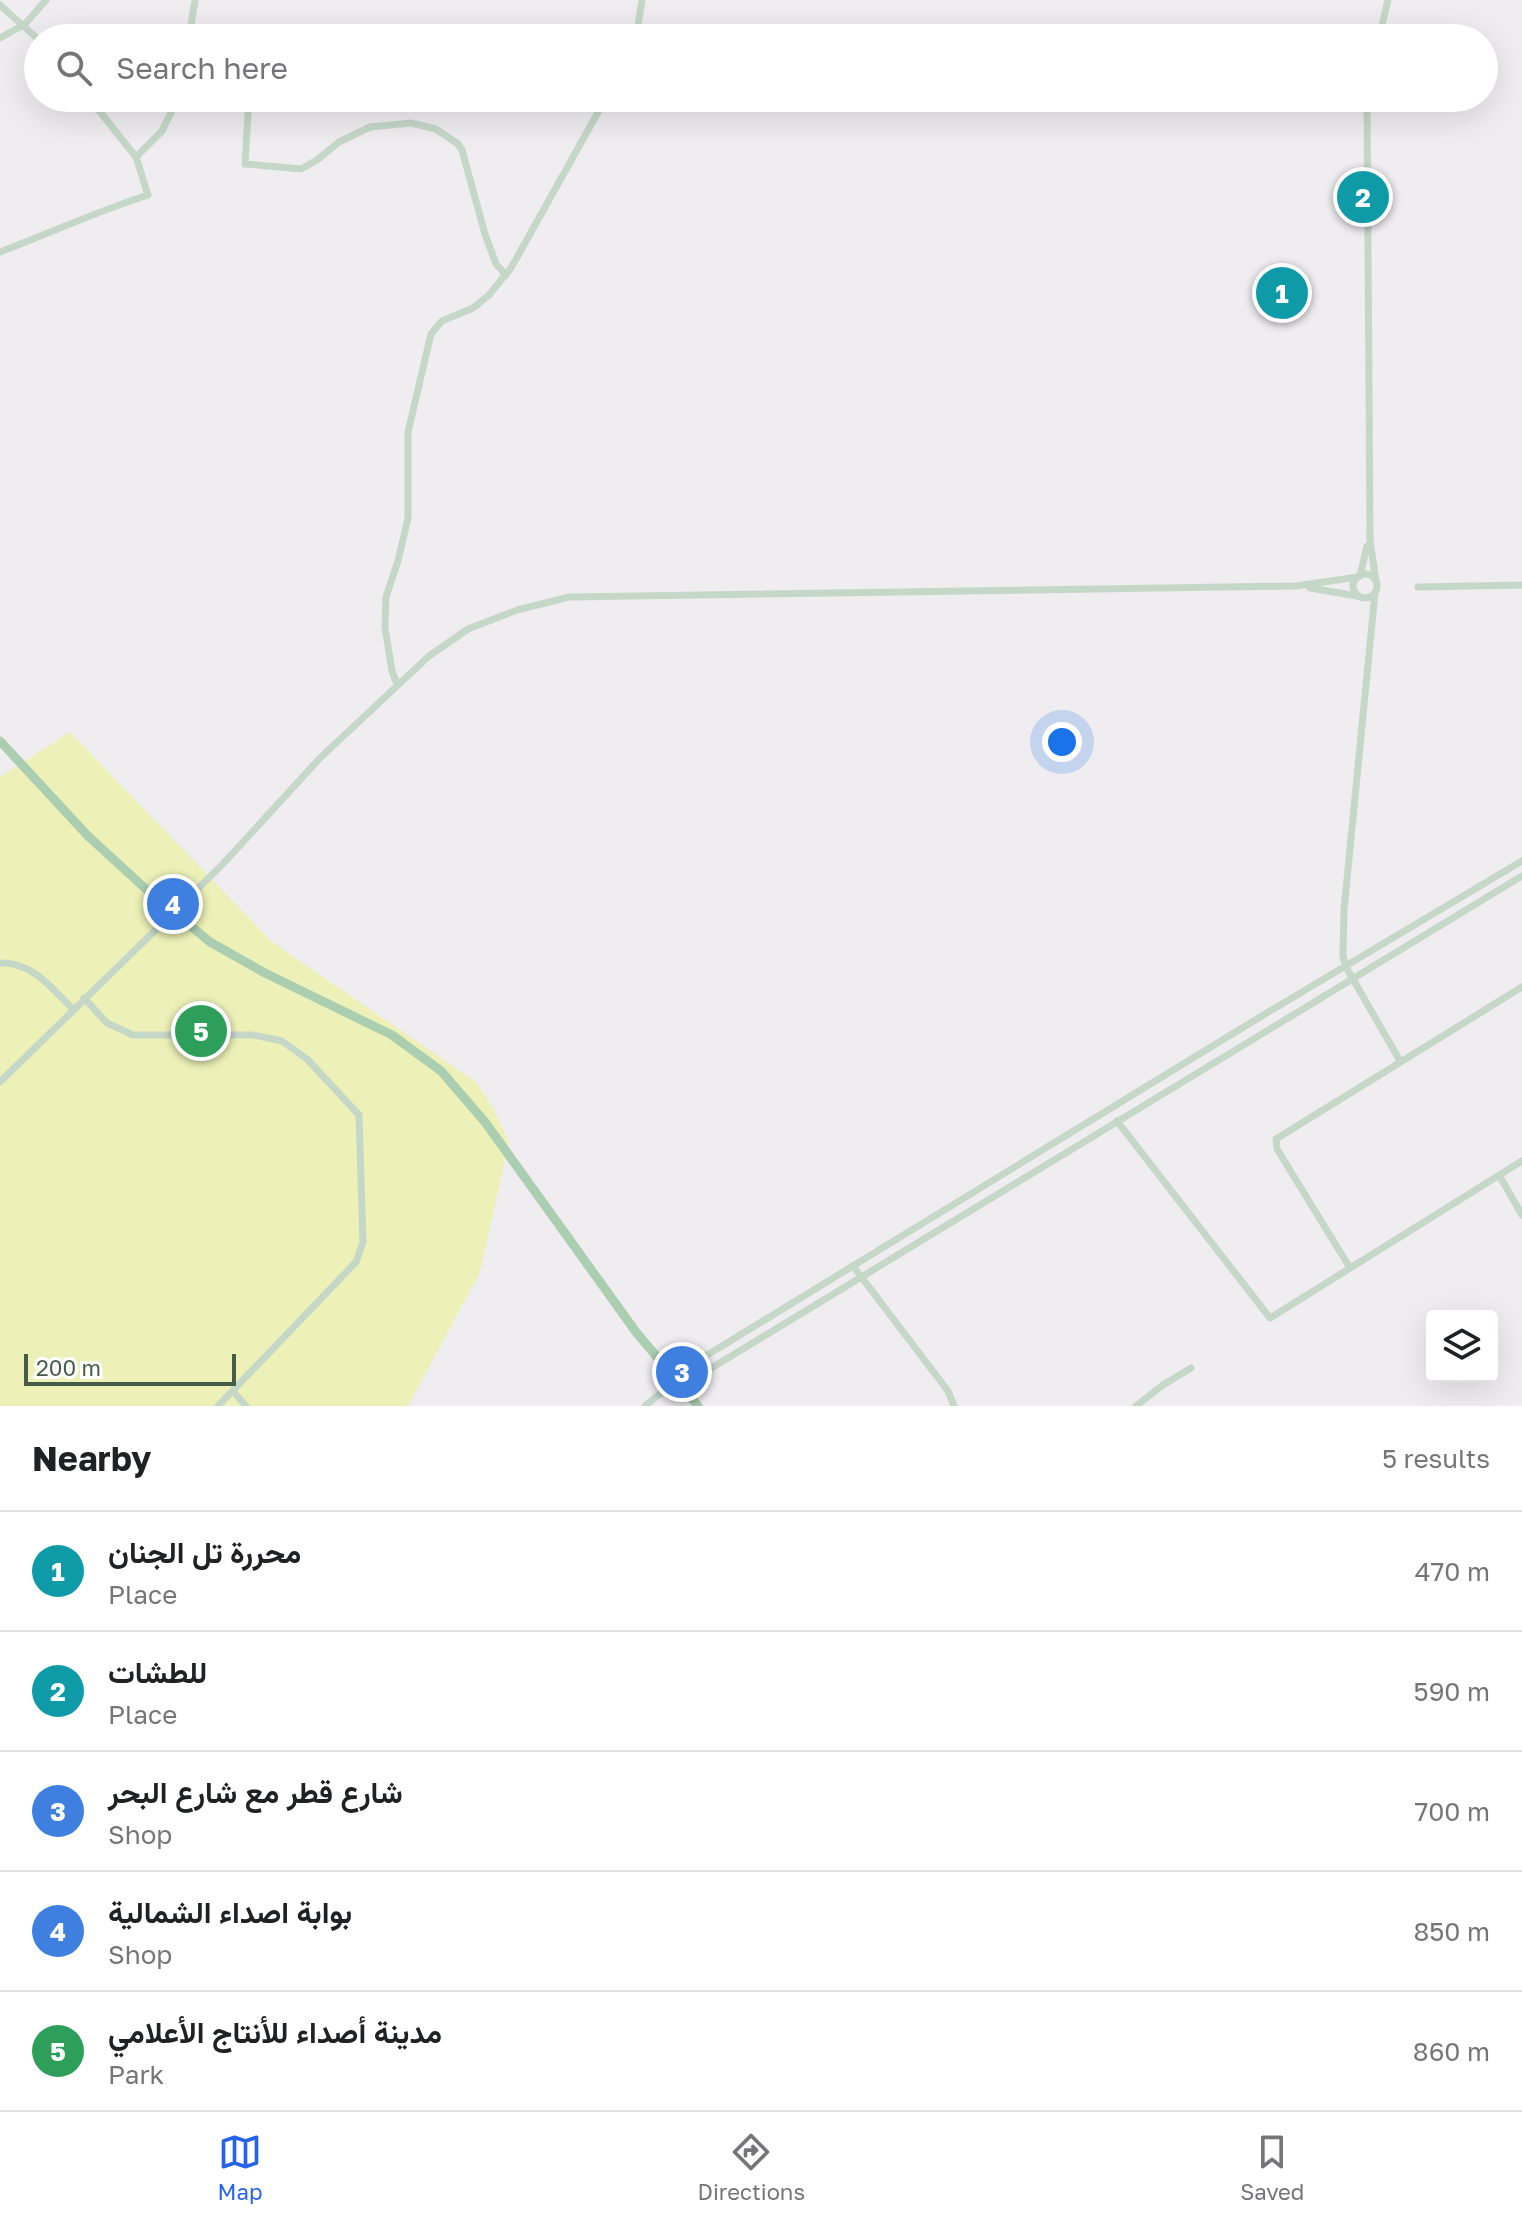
<!DOCTYPE html>
<meta charset="utf-8">
<style>
:root{--surface:#fff;--page:#f2f2f2;--text:#202124;--muted:#757577;--line:#e0e0e0;--accent:#2563eb}
body{margin:0;font-family:"Golos Text",Vazirmatn,sans-serif;background:var(--page);color:var(--text)}
.controls{position:absolute;right:24px;bottom:24px;display:grid;overflow:hidden;border-radius:8px;box-shadow:0 8px 32px #0002}
.controls button{width:72px;height:72px;display:grid;place-items:center;padding:0;border:0;border-bottom:2px solid var(--line);background:var(--surface);color:var(--text);font:40px sans-serif}
.scale{position:absolute;left:24px;bottom:20px;width:212px;box-sizing:border-box;padding-left:8px;border:4px solid #445c48;border-top:0;font-size:22px;line-height:28px;white-space:nowrap;color:#445c48;-webkit-text-stroke:6px #fff;paint-order:stroke}
.you{position:absolute;left:1062px;top:742px;width:28px;height:28px;margin:-20px;border:6px solid #fff;border-radius:50%;background:#1a73e8;box-shadow:0 0 0 12px #1a73e833}
.badge{display:grid;place-items:center;width:52px;height:52px;border-radius:50%;background:var(--accent);color:#fff;font-size:26px;font-weight:700}
.pin{position:absolute;translate:-50% -50%;border:4px solid #fff;box-shadow:0 2px 8px #0006}
.list{margin:0;padding:0;list-style:none}
h2{display:flex;justify-content:space-between;align-items:center;height:104px;margin:0;padding:0 32px;font-size:34px}
h2 small{font-size:26px;font-weight:400;color:var(--muted)}
.list li{display:grid;grid-template-columns:52px 1fr auto;gap:24px;align-items:center;box-sizing:border-box;height:120px;padding:0 32px;border-top:2px solid var(--line)}
.list b{display:block;font-size:30px;white-space:nowrap}
.list p{margin:0;font-size:26px;white-space:nowrap;color:var(--muted)}
.list em{font-size:26px;font-style:normal;color:var(--muted)}
.icon{flex:none;width:44px;height:44px;fill:none;stroke:currentColor;stroke-width:2;stroke-linecap:round;stroke-linejoin:round}
.map{position:relative;flex:none;width:1522px;height:1406px;overflow:hidden}
.search{position:absolute;background:var(--surface);box-shadow:0 8px 32px #0002;left:24px;right:24px;top:24px;height:88px;display:flex;align-items:center;gap:20px;box-sizing:border-box;padding:0 28px;border-radius:44px;color:var(--muted);font-size:30px}
.sheet{height:704px;background:var(--surface)}
nav{display:flex;justify-content:space-around;align-items:center;box-sizing:border-box;height:112px;border-top:2px solid var(--line);background:var(--surface);font-size:22px;color:var(--muted)}
nav a{display:grid;justify-items:center;gap:4px}
nav .on{color:var(--accent)}
.map>svg:first-child{display:block}
</style>
<div class="map">
<svg width="1522" height="1406" viewBox="0 0 1522 1406">
<rect width="100%" height="100%" fill="#efedf0"/>
<path fill="#edf1b8" d="M70 732 272 942 476 1082 494 1109 509 1142 480 1273 408 1406H0V777Z"/>
<g fill="none" stroke-linecap="round" stroke-linejoin="round">
<g stroke="#c5d8c8" stroke-width="7">
<path d="M0 5 38 39"/>
<path d="M191 27 250 31 253 38"/>
<path d="M0 38 25 24 46 0"/>
<path d="M189 38 195 0"/>
<path d="M636 38 642 0"/>
<path d="M1379 38 1388 0"/>
<path d="M249 98 245 164 301 169 317 160 339 142 370 127 411 123 436 129 458 144 462 150 485 234 496 264 506 275"/>
<path d="M1367 98 1370 540 1376 581"/>
<path d="M136 157 162 131 178 98"/>
<path d="M0 252C50 233 98 211 148 195L136 157 89 98"/>
<circle cx="1365" cy="586" r="12"/>
<path d="M1360 576 1367 546"/>
<path d="M1418 587 1522 585"/>
<path d="M1310 588 1357 596"/>
<path d="M1375 593 1344 910 1343 956 1346 967 1400 1061"/>
<path d="M397 684 392 671 385 628 386 597 398 561 408 518V432L431 334 442 321 473 308 489 295 511 268 606 98"/>
<path d="M0 963C33 962 51 988 73 1009"/>
<path d="M84 998 107 1023 133 1035H253L282 1041 307 1059 359 1115 363 1242 356 1262 218 1406"/>
<path d="M0 1082 221 866 320 758 429 656 468 629 517 610 569 597 1296 586 1358 577"/>
<path d="M1117 1121 1270 1318 1522 1161"/>
<path d="M1499 1175 1522 1215"/>
<path d="M853 1266 948 1391 954 1406"/>
<path d="M1350 1268 1277 1149 1276 1139 1522 987"/>
<path d="M678 1379 695 1378 1522 876"/>
<path d="M233 1391 246 1406"/>
<path d="M645 1406 678 1379 686 1368 1260 1017 1522 861"/>
<path d="M1136 1406 1163 1385 1191 1368"/>
</g>
<path stroke="#abceb1" stroke-width="9" d="M0 741 88 836 147 890 210 942 265 973 392 1035 441 1071 485 1122 636 1332 698 1406"/>
</g>
</svg>
<div class="controls">
<button><svg class="icon" aria-label="layers" viewBox="0 0 24 24"><path d="M12 4l9 5-9 5-9-5zM3 14l9 5 9-5"/></svg></button>
</div>
<div class="scale">200 m</div>
<div class="you"></div>
<div class="pin badge" style="left:1282px;top:293px;background:#0f9aa8">1</div>
<div class="pin badge" style="left:1363px;top:197px;background:#0f9aa8">2</div>
<div class="pin badge" style="left:682px;top:1372px;background:#3f7fe0">3</div>
<div class="pin badge" style="left:173px;top:904px;background:#3f7fe0">4</div>
<div class="pin badge" style="left:201px;top:1031px;background:#2e9e5b">5</div>
<div class="search"><svg class="icon" aria-label="search" viewBox="0 0 24 24"><circle cx="10" cy="10" r="6"/><path d="M15 15l6 6"/></svg>Search here</div>
</div>
<section class="sheet">
<h2>Nearby<small>5 results</small></h2>
<ul class="list">
<li><span class="badge" style="background:#0f9aa8">1</span><div><b>محررة تل الجنان</b><p>Place</p></div><em>470 m</em></li>
<li><span class="badge" style="background:#0f9aa8">2</span><div><b>للطشات</b><p>Place</p></div><em>590 m</em></li>
<li><span class="badge" style="background:#3f7fe0">3</span><div><b>شارع قطر مع شارع البحر</b><p>Shop</p></div><em>700 m</em></li>
<li><span class="badge" style="background:#3f7fe0">4</span><div><b>بوابة اصداء الشمالية</b><p>Shop</p></div><em>850 m</em></li>
<li><span class="badge" style="background:#2e9e5b">5</span><div><b>مدينة أصداء للأنتاج الأعلامي</b><p>Park</p></div><em>860 m</em></li>
</ul>
</section>
<nav>
<a class="on"><svg class="icon" aria-label="map" viewBox="0 0 24 24"><path d="M3 6l6-2 6 2 6-2v14l-6 2-6-2-6 2zM9 4v14M15 6v14"/></svg>Map</a>
<a><svg class="icon" aria-label="directions" viewBox="0 0 24 24"><path d="M12 3l9 9-9 9-9-9zM9 14v-3h6M13 9l2 2-2 2"/></svg>Directions</a>
<a><svg class="icon" aria-label="saved" viewBox="0 0 24 24"><path d="M7 4h10v16l-5-4-5 4z"/></svg>Saved</a>
</nav>
